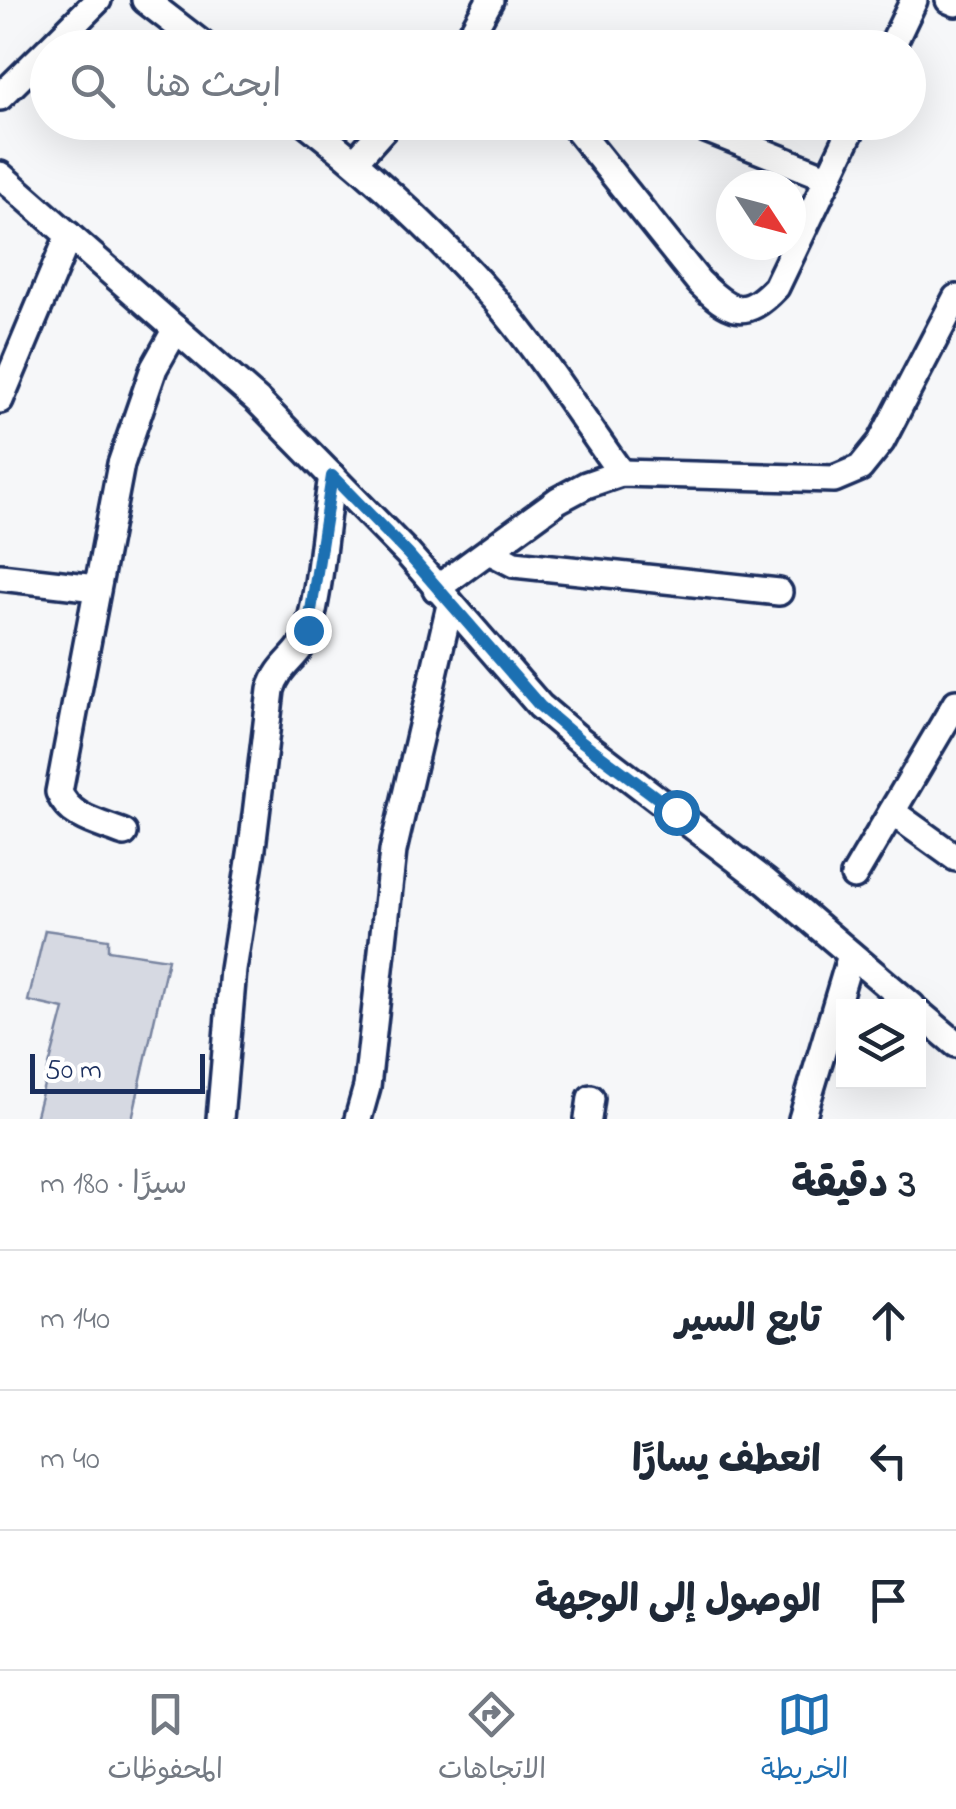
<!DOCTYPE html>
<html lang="ar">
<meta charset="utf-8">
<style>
:root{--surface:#fff;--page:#f6f6f7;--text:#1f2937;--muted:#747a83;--line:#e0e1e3;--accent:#1f6fb2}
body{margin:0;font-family:"Indie Flower","Playpen Sans Arabic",sans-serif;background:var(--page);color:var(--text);direction:rtl}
.controls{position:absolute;right:30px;bottom:30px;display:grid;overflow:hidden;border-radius:0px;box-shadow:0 10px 40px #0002}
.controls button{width:90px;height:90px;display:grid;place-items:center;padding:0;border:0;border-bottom:2px solid var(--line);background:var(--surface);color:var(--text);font:50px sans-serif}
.compass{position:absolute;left:716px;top:170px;width:90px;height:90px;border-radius:50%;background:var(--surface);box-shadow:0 10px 40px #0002;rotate:126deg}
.scale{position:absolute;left:30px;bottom:25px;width:175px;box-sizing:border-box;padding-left:10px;border:5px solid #1b2f5e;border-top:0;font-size:28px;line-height:35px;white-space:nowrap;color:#1b2f5e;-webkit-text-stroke:8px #fff;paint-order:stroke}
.stop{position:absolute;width:30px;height:30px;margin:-22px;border:8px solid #1f6fb2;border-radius:50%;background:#fff}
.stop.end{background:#1f6fb2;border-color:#fff;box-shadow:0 2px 10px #0008}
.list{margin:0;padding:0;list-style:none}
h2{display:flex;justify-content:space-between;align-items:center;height:130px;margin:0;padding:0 40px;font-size:42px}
h2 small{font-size:32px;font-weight:400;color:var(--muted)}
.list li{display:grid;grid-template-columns:65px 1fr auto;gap:30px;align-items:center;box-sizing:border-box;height:140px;padding:0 40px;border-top:2px solid var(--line)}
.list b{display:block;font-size:38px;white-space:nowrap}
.list em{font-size:32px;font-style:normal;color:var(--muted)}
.icon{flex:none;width:55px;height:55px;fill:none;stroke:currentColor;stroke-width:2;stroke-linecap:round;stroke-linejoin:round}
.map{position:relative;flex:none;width:956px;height:1119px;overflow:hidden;direction:ltr}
.search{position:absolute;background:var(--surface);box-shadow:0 10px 40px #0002;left:30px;right:30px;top:30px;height:110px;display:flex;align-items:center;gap:25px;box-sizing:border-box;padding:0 35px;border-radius:55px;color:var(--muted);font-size:38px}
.sheet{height:550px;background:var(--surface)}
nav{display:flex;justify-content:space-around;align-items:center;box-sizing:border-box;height:140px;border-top:2px solid var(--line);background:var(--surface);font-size:28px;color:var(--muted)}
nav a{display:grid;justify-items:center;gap:5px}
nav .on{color:var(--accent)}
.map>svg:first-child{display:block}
</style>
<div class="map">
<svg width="956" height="1119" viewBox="0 0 956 1119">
<rect width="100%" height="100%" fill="#f6f7f9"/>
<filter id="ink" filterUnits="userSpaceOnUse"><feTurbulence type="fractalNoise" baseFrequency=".01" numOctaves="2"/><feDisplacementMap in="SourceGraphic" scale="20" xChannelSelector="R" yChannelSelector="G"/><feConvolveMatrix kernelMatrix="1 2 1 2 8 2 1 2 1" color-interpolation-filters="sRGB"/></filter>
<g filter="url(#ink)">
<path fill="#d6d9e2" stroke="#7884a0" stroke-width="2.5" d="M45 930 108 939V950L168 959 132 1119H35L64 1009 28 1001Z"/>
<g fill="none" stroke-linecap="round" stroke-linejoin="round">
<defs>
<g id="minor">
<path d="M145 0 207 48"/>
<path d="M949 0 956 3"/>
<path d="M471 34 500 48"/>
<path d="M50 48 98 0"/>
<path d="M459 48 471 34 490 0"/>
<path d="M891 48 914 0"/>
<path d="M0 97 48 50"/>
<path d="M305 122C373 175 438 235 495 300 541 354 580 416 621 473"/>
<path d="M571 122 699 282C730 312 744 321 776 287L855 122"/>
<path d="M688 122 829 178"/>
<path d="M355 161 390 122"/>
<path d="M0 175 258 401 408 554 540 706 580 740 766 882 912 1006"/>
<path d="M0 400 69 235"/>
<path d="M489 551 514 564 779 592"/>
<path d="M0 577 96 588"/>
<path d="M436 589 558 500 586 485 621 473 834 479 860 468 881 442 956 298"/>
<path d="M892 812 956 858"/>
<path d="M124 833C99 823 69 818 59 792L121 464 154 368 176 329"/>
<path d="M854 876 956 703"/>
<path d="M918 1012 956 1044"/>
<path d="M220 1119 233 970 252 848 271 690C279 662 300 658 308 632 321 584 324 526 332 476"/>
<path d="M358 1119 367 1087 393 851 450 605"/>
<path d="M588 1119 591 1098"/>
<path d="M802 1119 851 955"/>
</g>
</defs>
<use href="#minor" stroke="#1b2f5e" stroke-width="32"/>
<use href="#minor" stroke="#fff" stroke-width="25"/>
</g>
</g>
<g fill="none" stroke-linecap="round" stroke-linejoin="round" filter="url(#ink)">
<path stroke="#1f6fb2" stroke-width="12" d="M308 630 332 476 408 554 540 706 580 740 676 812"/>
</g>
</svg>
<div class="controls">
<button><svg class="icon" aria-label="layers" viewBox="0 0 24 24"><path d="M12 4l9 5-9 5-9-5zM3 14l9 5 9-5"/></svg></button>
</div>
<svg class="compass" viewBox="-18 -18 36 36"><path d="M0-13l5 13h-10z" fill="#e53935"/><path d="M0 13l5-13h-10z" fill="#747a83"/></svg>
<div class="scale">50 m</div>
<div class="stop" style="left:676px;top:812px"></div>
<div class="stop end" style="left:308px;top:630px"></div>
<div class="search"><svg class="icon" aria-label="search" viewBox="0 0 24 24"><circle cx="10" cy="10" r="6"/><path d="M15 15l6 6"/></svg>ابحث هنا</div>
</div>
<section class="sheet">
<h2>3 دقيقة<small>سيرًا · 180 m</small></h2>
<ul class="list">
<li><svg class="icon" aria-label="ahead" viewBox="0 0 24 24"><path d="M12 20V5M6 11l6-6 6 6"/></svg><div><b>تابع السير</b></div><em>140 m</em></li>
<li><svg class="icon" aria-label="left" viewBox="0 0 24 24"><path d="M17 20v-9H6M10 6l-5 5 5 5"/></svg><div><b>انعطف يسارًا</b></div><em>40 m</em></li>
<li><svg class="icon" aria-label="arrive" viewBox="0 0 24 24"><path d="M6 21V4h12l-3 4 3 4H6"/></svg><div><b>الوصول إلى الوجهة</b></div></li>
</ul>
</section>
<nav>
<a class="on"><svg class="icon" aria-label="map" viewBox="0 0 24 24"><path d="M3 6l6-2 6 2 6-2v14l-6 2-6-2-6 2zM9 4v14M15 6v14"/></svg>الخريطة</a>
<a><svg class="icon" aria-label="directions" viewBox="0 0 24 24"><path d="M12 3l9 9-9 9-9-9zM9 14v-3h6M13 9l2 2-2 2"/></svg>الاتجاهات</a>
<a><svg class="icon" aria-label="saved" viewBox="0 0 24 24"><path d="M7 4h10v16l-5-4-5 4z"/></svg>المحفوظات</a>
</nav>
